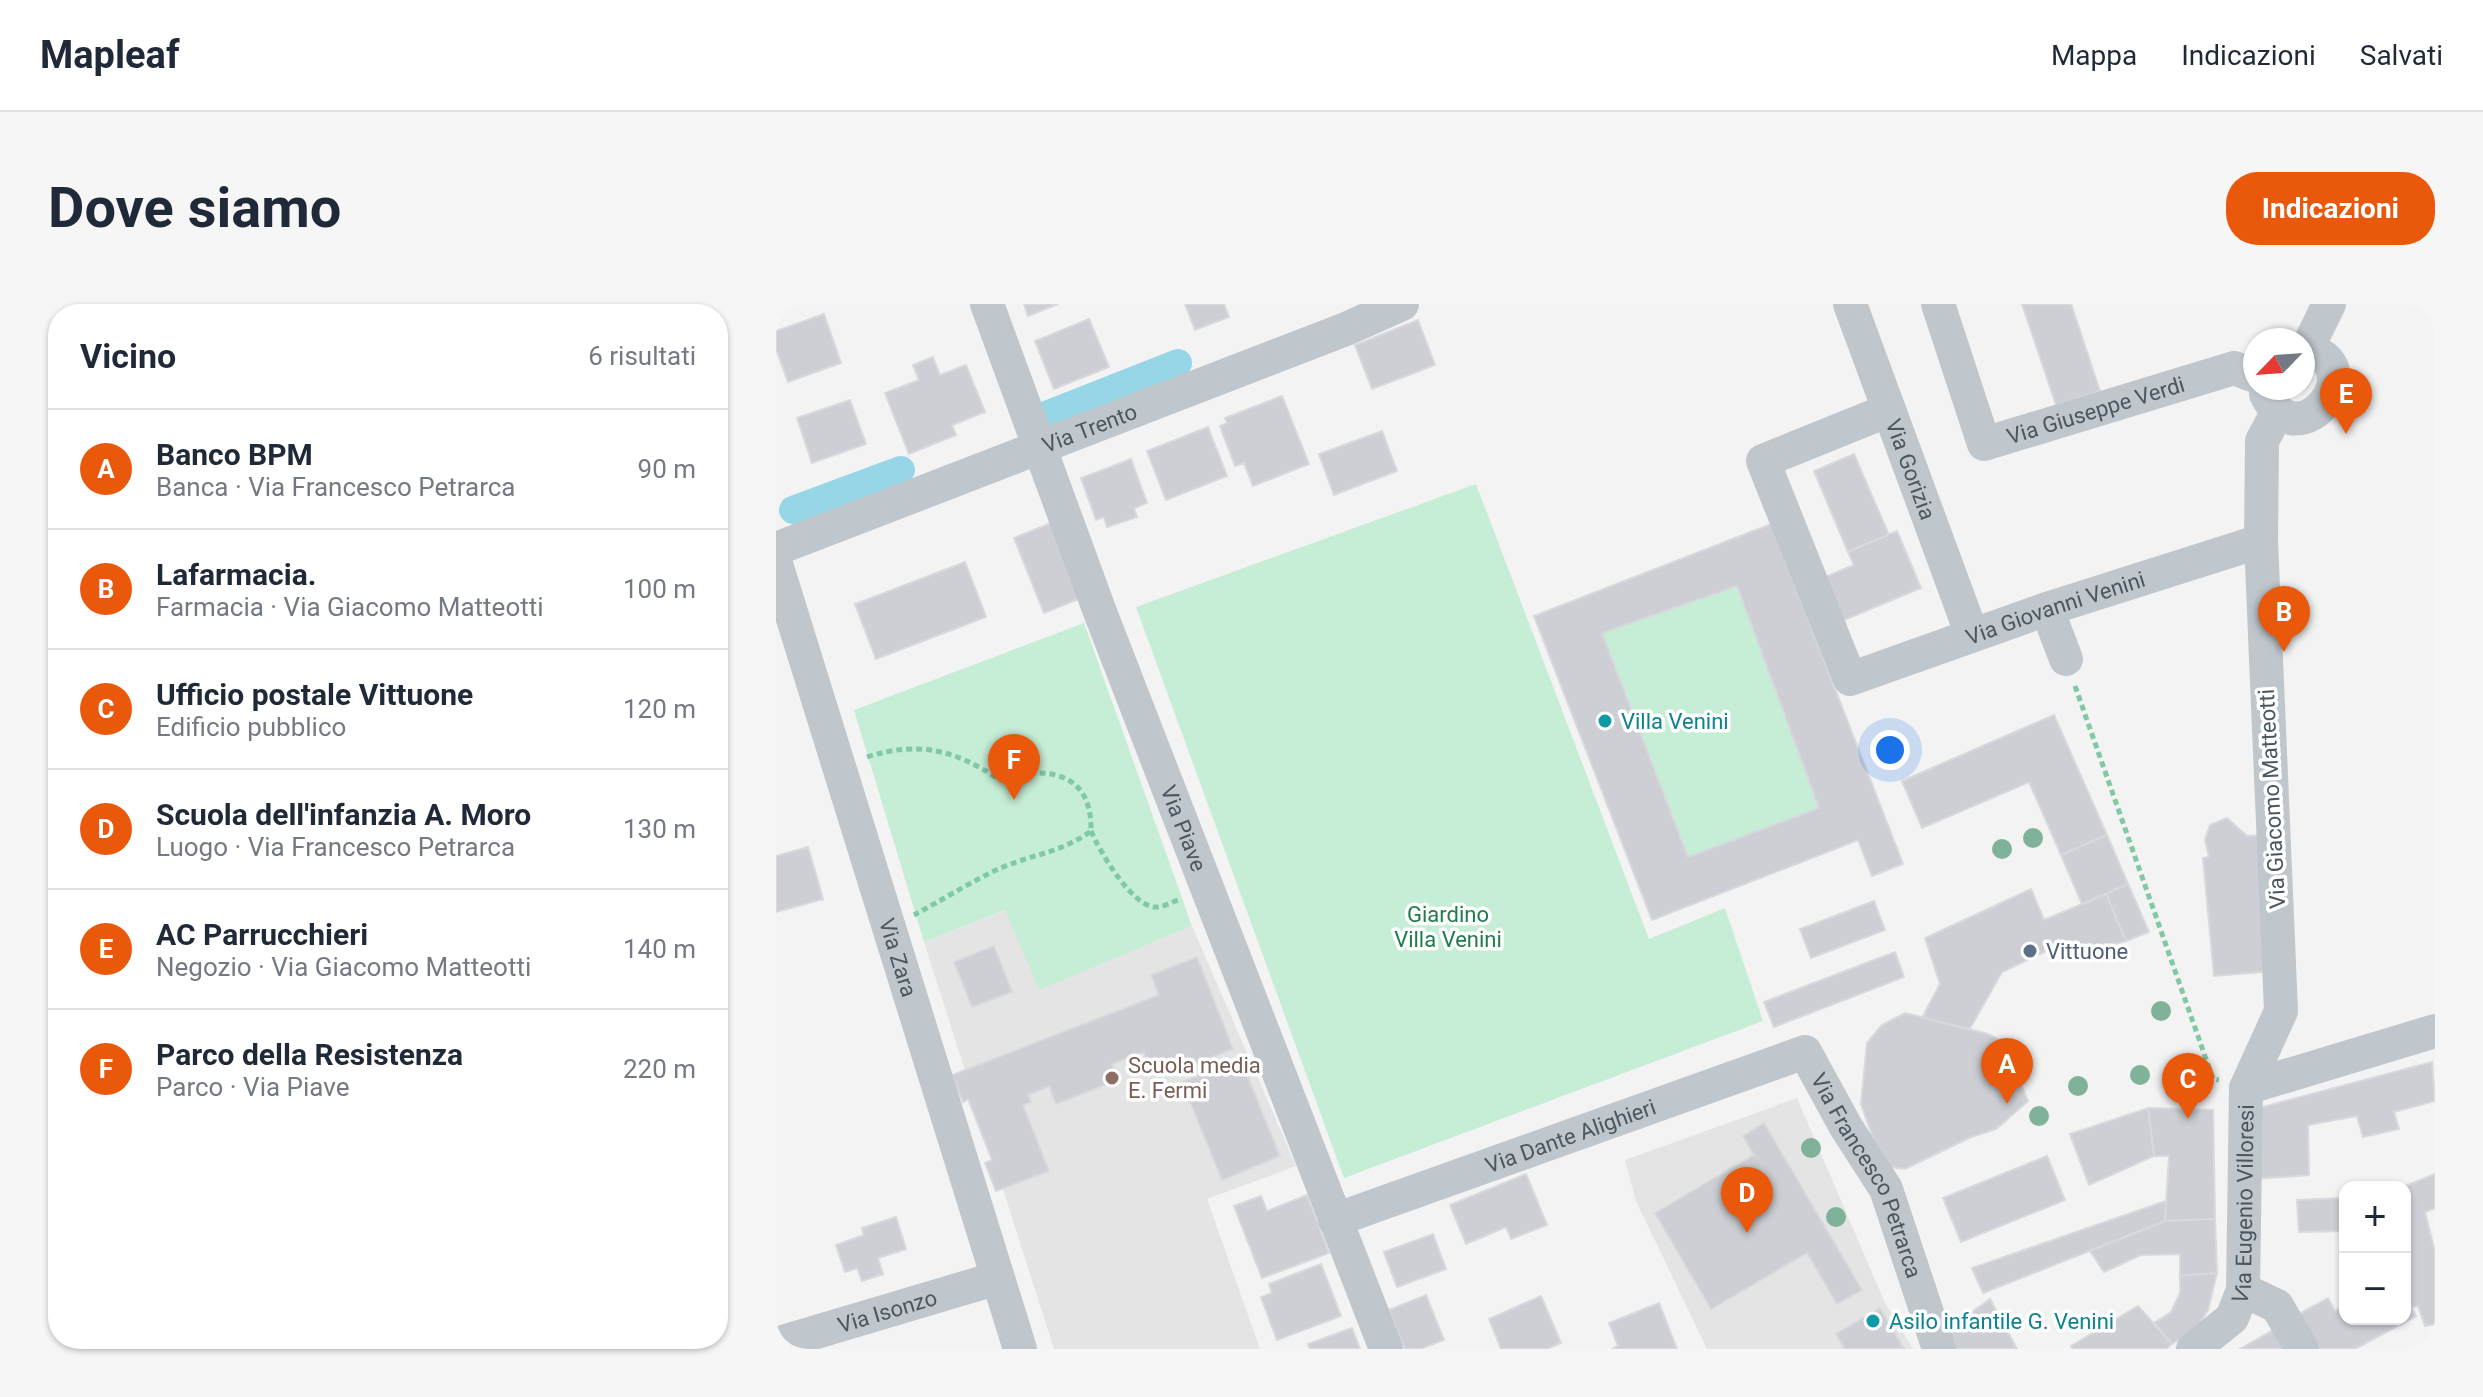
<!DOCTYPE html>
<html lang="it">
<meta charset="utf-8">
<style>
:root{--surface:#fff;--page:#f6f6f7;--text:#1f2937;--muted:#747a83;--line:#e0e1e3;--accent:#ea580c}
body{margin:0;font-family:Roboto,sans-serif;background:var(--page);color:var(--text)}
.controls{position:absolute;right:24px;bottom:24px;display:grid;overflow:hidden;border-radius:16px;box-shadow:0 2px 6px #0004}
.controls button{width:72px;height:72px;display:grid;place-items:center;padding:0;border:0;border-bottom:2px solid var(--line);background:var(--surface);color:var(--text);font:40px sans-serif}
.compass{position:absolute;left:1467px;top:24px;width:72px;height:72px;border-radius:50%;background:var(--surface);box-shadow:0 2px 6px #0004;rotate:245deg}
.you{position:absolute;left:1114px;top:446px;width:28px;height:28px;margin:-20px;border:6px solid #fff;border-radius:50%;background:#1a73e8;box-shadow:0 0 0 12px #1a73e833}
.badge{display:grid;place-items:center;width:52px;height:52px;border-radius:50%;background:var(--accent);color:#fff;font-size:26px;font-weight:700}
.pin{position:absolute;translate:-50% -66px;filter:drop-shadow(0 2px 4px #0008)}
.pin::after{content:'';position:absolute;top:42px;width:28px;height:24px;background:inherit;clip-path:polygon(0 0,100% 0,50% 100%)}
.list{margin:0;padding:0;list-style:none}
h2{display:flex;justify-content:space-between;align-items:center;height:104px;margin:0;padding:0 32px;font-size:34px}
h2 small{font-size:26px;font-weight:400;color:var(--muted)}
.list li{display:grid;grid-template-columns:52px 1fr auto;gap:24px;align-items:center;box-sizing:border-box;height:120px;padding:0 32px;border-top:2px solid var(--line)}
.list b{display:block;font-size:30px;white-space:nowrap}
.list p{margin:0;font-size:26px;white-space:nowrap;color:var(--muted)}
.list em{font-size:26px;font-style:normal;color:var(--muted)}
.map{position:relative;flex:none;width:1659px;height:1045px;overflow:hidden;border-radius:32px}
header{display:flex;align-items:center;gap:48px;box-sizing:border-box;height:112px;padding:0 40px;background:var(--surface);border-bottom:2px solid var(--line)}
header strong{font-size:38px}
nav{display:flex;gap:44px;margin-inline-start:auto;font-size:28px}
.intro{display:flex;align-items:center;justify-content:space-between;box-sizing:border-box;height:192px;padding:0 48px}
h1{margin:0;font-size:56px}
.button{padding:20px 36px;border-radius:32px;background:var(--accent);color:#fff;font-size:28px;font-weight:700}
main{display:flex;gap:48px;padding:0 48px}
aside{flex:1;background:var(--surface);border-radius:32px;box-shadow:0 2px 6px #0004}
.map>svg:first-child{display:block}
</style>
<header>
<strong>Mapleaf</strong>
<nav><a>Mappa</a><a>Indicazioni</a><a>Salvati</a></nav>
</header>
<div class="intro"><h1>Dove siamo</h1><a class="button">Indicazioni</a></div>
<main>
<aside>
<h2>Vicino<small>6 risultati</small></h2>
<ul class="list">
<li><span class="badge">A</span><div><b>Banco BPM</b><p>Banca · Via Francesco Petrarca</p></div><em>90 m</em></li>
<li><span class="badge">B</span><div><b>Lafarmacia.</b><p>Farmacia · Via Giacomo Matteotti</p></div><em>100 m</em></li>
<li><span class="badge">C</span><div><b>Ufficio postale Vittuone</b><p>Edificio pubblico</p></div><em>120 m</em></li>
<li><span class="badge">D</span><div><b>Scuola dell'infanzia A. Moro</b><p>Luogo · Via Francesco Petrarca</p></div><em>130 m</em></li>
<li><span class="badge">E</span><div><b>AC Parrucchieri</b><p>Negozio · Via Giacomo Matteotti</p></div><em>140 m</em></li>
<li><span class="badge">F</span><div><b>Parco della Resistenza</b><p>Parco · Via Piave</p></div><em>220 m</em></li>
</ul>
</aside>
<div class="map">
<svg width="1659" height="1045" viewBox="0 0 1659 1045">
<rect width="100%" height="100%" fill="#f4f3f3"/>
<g fill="#e5e4e4">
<path d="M230 606 264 685 416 622 520 862 431 895 484 1045H278L148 638Z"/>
<path d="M1021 794 1109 999 1137 1045H931L860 897 849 856Z"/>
</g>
<g fill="#c6edd5">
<path d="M700 180 873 635 949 604 987 717 568 874 360 303Z"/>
<path d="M961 282 1043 504 912 553 826 329Z"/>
<path d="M308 319 416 622 263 686 229 606 148 638 78 406Z"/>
</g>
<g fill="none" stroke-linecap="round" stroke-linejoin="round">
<g stroke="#97d6e6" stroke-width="28">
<path d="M270 111 402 59"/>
<path d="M17 206 125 166"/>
</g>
</g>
<g fill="#cdcfd4" stroke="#d7d9dd" stroke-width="2" fill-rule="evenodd">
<path d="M248 0H282L252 12Z"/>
<path d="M409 0H448L453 13 419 26Z"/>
<path d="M1246 0H1295L1324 87 1280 101Z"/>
<path d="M48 10 65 59 12 78 0 45V27Z"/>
<path d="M313 15 333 63 278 85 259 37Z"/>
<path d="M642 16 659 61 596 85 579 41Z"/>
<path d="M157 53 164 71 190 61 209 108 176 121 180 131 133 150 109 89 143 76 137 61Z"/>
<path d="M506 92 533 160 477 182 468 159 459 162 444 122 451 119 449 114Z"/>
<path d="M74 96 90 140 36 159 21 114Z"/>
<path d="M432 123 451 172 390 196 371 147Z"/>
<path d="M606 127 621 167 558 191 543 150Z"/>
<path d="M1078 150 1113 231 1072 248 1038 167Z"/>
<path d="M355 155 371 199 358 204 361 213 331 223 328 213 320 216 305 174Z"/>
<path d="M280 217 310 292 268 309 238 234Z"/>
<path d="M995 220 1127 560 1096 572 1082 536 876 616 758 312ZM961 282 1043 504 912 553 826 329Z"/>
<path d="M1121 227 1145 284 1061 319 1042 276 1078 261 1072 248Z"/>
<path d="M189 258 210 313 100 355 79 300Z"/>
<path d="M1278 411 1331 531 1285 551 1253 478 1146 524 1126 477Z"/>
<path d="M1451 514 1471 532 1485 531 1497 667 1438 672 1427 554 1433 553 1429 536 1434 521Z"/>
<path d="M1331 531 1352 580 1306 600 1285 551Z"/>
<path d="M32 543 47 595 0 608V552Z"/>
<path d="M1352 580 1373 628 1350 637 1330 590Z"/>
<path d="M1255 585 1268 616 1330 590 1350 637 1316 646 1283 641 1226 668 1192 728 1146 714 1164 680 1149 634Z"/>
<path d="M1098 597 1109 626 1035 654 1024 625Z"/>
<path d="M218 642 236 688 196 703 178 658Z"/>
<path d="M1119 648 1128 673 998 723 988 698Z"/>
<path d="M421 653 457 745 419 760 417 754 376 770 368 748 336 760 342 776 280 800 273 782 252 791 255 798 247 801 273 867 220 887 209 859 216 856 192 795 187 798 176 771 383 691 375 671Z"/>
<path d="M1129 709 1212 730 1227 738 1252 797 1220 825 1195 833 1129 865 1114 863 1097 834 1085 800 1091 739 1106 721Z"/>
<path d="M464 754 504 852 446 876 406 778Z"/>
<path d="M1656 758 1659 797 1618 808 1623 825 1587 833 1581 812 1532 821 1533 871 1479 875V805Z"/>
<path d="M1372 804 1437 806 1439 915 1389 917 1393 852H1378Z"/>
<path d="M1372 804 1378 852 1313 881 1294 830Z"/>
<path d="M988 819 1086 986 1061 1000 1031 949 935 1005 879 909 978 851 967 832Z"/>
<path d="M1271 852 1289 896 1185 938 1167 894Z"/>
<path d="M750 870 771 921 735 935 730 923 690 940 674 901Z"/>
<path d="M1659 870V904L1649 908 1659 948V1020L1649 1022 1642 1002 1635 1003 1629 992V979L1634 977 1629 961 1627 883Z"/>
<path d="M531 891 553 949 486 974 458 902 485 892 491 907Z"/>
<path d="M1569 894V927L1523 928 1521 896Z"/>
<path d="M1390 897 1389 917 1207 989 1196 964Z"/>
<path d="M120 913 130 945 102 954 107 970 86 977 81 964 69 968 60 941 88 931 86 924Z"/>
<path d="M1439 915 1441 969 1404 972V950L1365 951 1328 968 1314 947 1389 917Z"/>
<path d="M657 930 670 965 621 983 608 948Z"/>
<path d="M545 960 565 1012 501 1036 485 993 496 989 493 980Z"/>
<path d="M1441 969 1432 1006 1420 1024 1396 1040 1378 1019 1395 1008 1404 989V972Z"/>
<path d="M650 991 668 1036 644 1045H629L613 1006Z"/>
<path d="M765 992 785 1039 771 1045H725L713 1015Z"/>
<path d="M1629 992 1640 1012 1579 1045H1530L1514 1015 1552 994 1559 1007 1569 1001V1015H1629Z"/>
<path d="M1214 995 1241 1045H1171L1163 1032Z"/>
<path d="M883 999 901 1045H836L842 1042 833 1019Z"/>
<path d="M1362 1002 1396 1040 1390 1045H1297L1295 1042Z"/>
<path d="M1104 1004 1128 1045H1069L1060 1030Z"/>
<path d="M576 1024 584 1045H534L532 1040Z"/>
<path d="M1499 1025 1510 1045H1464Z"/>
</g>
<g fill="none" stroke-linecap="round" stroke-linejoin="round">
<g stroke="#80c9a4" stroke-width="5" stroke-dasharray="6 4" stroke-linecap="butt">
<path d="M1299 382 1437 775 1443 776"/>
<path d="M91 453C141 437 177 445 221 474 269 463 316 465 315 527 284 550 250 551 216 568 190 581 164 597 138 611"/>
<path d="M315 527C323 546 357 605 381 603 388 603 398 597 405 595"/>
</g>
<g stroke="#bfc7cd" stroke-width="34">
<path id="s1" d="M211 0 324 308 610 1045"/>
<path id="s2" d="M1074 0 1196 331"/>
<path id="s3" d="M1162 0 1208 140 1458 64 1479 72"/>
<path d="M1531 45 1553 0"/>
<path d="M1490 90C1523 161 1601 57 1527 45"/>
<path id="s4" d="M1113 106 987 157 1074 375 1271 305 1485 237"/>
<path id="s5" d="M0 245 570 25 626 0"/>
<path id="s6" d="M0 260 244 1045"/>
<path d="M1271 305 1290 355"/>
<path d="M1470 784 1659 727"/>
<path id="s7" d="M559 916 1029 748 1070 823 1110 885 1163 1045"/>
<path d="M1467 986 1501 1002 1526 1045"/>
<path id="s8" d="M0 1040 222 974"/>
<path id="s9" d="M1417 1045 1456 1014 1467 986 1470 784 1505 707 1485 237 1486 137 1502 107"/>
</g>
</g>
<g fill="#7fb298">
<circle cx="1257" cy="534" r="10"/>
<circle cx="1226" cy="545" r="10"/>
<circle cx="1385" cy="707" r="10"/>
<circle cx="1364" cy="771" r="10"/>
<circle cx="1302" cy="782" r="10"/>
<circle cx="1399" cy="785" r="10"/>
<circle cx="1263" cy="812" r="10"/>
<circle cx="1035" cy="844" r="10"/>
<circle cx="1060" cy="913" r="10"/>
</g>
<g fill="#0f9aa8" stroke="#fff" stroke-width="3">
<circle cx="829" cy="417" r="8"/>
<circle cx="1097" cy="1017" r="8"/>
</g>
<circle fill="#5c6f8a" stroke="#fff" stroke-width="3" cx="1254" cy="647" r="8"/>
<circle fill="#8d6e63" stroke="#fff" stroke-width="3" cx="336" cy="774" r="8"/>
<g text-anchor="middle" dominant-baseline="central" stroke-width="7" stroke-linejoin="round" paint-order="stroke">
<g font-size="22" fill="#4b565e" stroke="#fff">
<text stroke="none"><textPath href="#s3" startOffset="264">Via Giuseppe Verdi</textPath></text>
<text stroke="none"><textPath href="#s5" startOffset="336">Via Trento</textPath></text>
<text stroke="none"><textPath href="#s2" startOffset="176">Via Gorizia</textPath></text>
<text stroke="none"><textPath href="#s4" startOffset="588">Via Giovanni Venini</textPath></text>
<text transform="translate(1496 495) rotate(-93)">Via Giacomo Matteotti</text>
<text stroke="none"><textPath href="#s1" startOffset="560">Via Piave</textPath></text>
<text stroke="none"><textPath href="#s6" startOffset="412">Via Zara</textPath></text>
<text stroke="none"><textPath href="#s7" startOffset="250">Via Dante Alighieri</textPath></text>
<text stroke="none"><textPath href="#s7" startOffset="638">Via Francesco Petrarca</textPath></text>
<text stroke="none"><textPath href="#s9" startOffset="166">Via Eugenio Villoresi</textPath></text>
<text stroke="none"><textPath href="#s8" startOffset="116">Via Isonzo</textPath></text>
</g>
<g font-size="22" fill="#0d838f" stroke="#fff" text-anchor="start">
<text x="845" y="417">Villa Venini</text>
<text x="1113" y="1017">Asilo infantile G. Venini</text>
</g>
<g font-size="22" fill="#207c4d" stroke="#fff">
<text x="672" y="610">Giardino<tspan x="672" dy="25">Villa Venini</tspan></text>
</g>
<g font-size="22" fill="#4e5e75" stroke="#fff" text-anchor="start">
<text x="1270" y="647">Vittuone</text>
</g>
<g font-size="22" fill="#785e54" stroke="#fff" text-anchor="start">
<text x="352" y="761">Scuola media<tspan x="352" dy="25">E. Fermi</tspan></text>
</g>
</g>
</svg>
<div class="controls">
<button>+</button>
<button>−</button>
</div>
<svg class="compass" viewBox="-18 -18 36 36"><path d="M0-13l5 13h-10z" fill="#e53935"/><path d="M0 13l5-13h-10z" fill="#747a83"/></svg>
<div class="you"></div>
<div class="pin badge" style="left:1231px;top:800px">A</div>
<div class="pin badge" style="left:1508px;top:348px">B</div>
<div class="pin badge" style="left:1412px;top:815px">C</div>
<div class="pin badge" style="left:971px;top:929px">D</div>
<div class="pin badge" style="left:1570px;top:130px">E</div>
<div class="pin badge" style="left:238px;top:496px">F</div>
</div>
</main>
